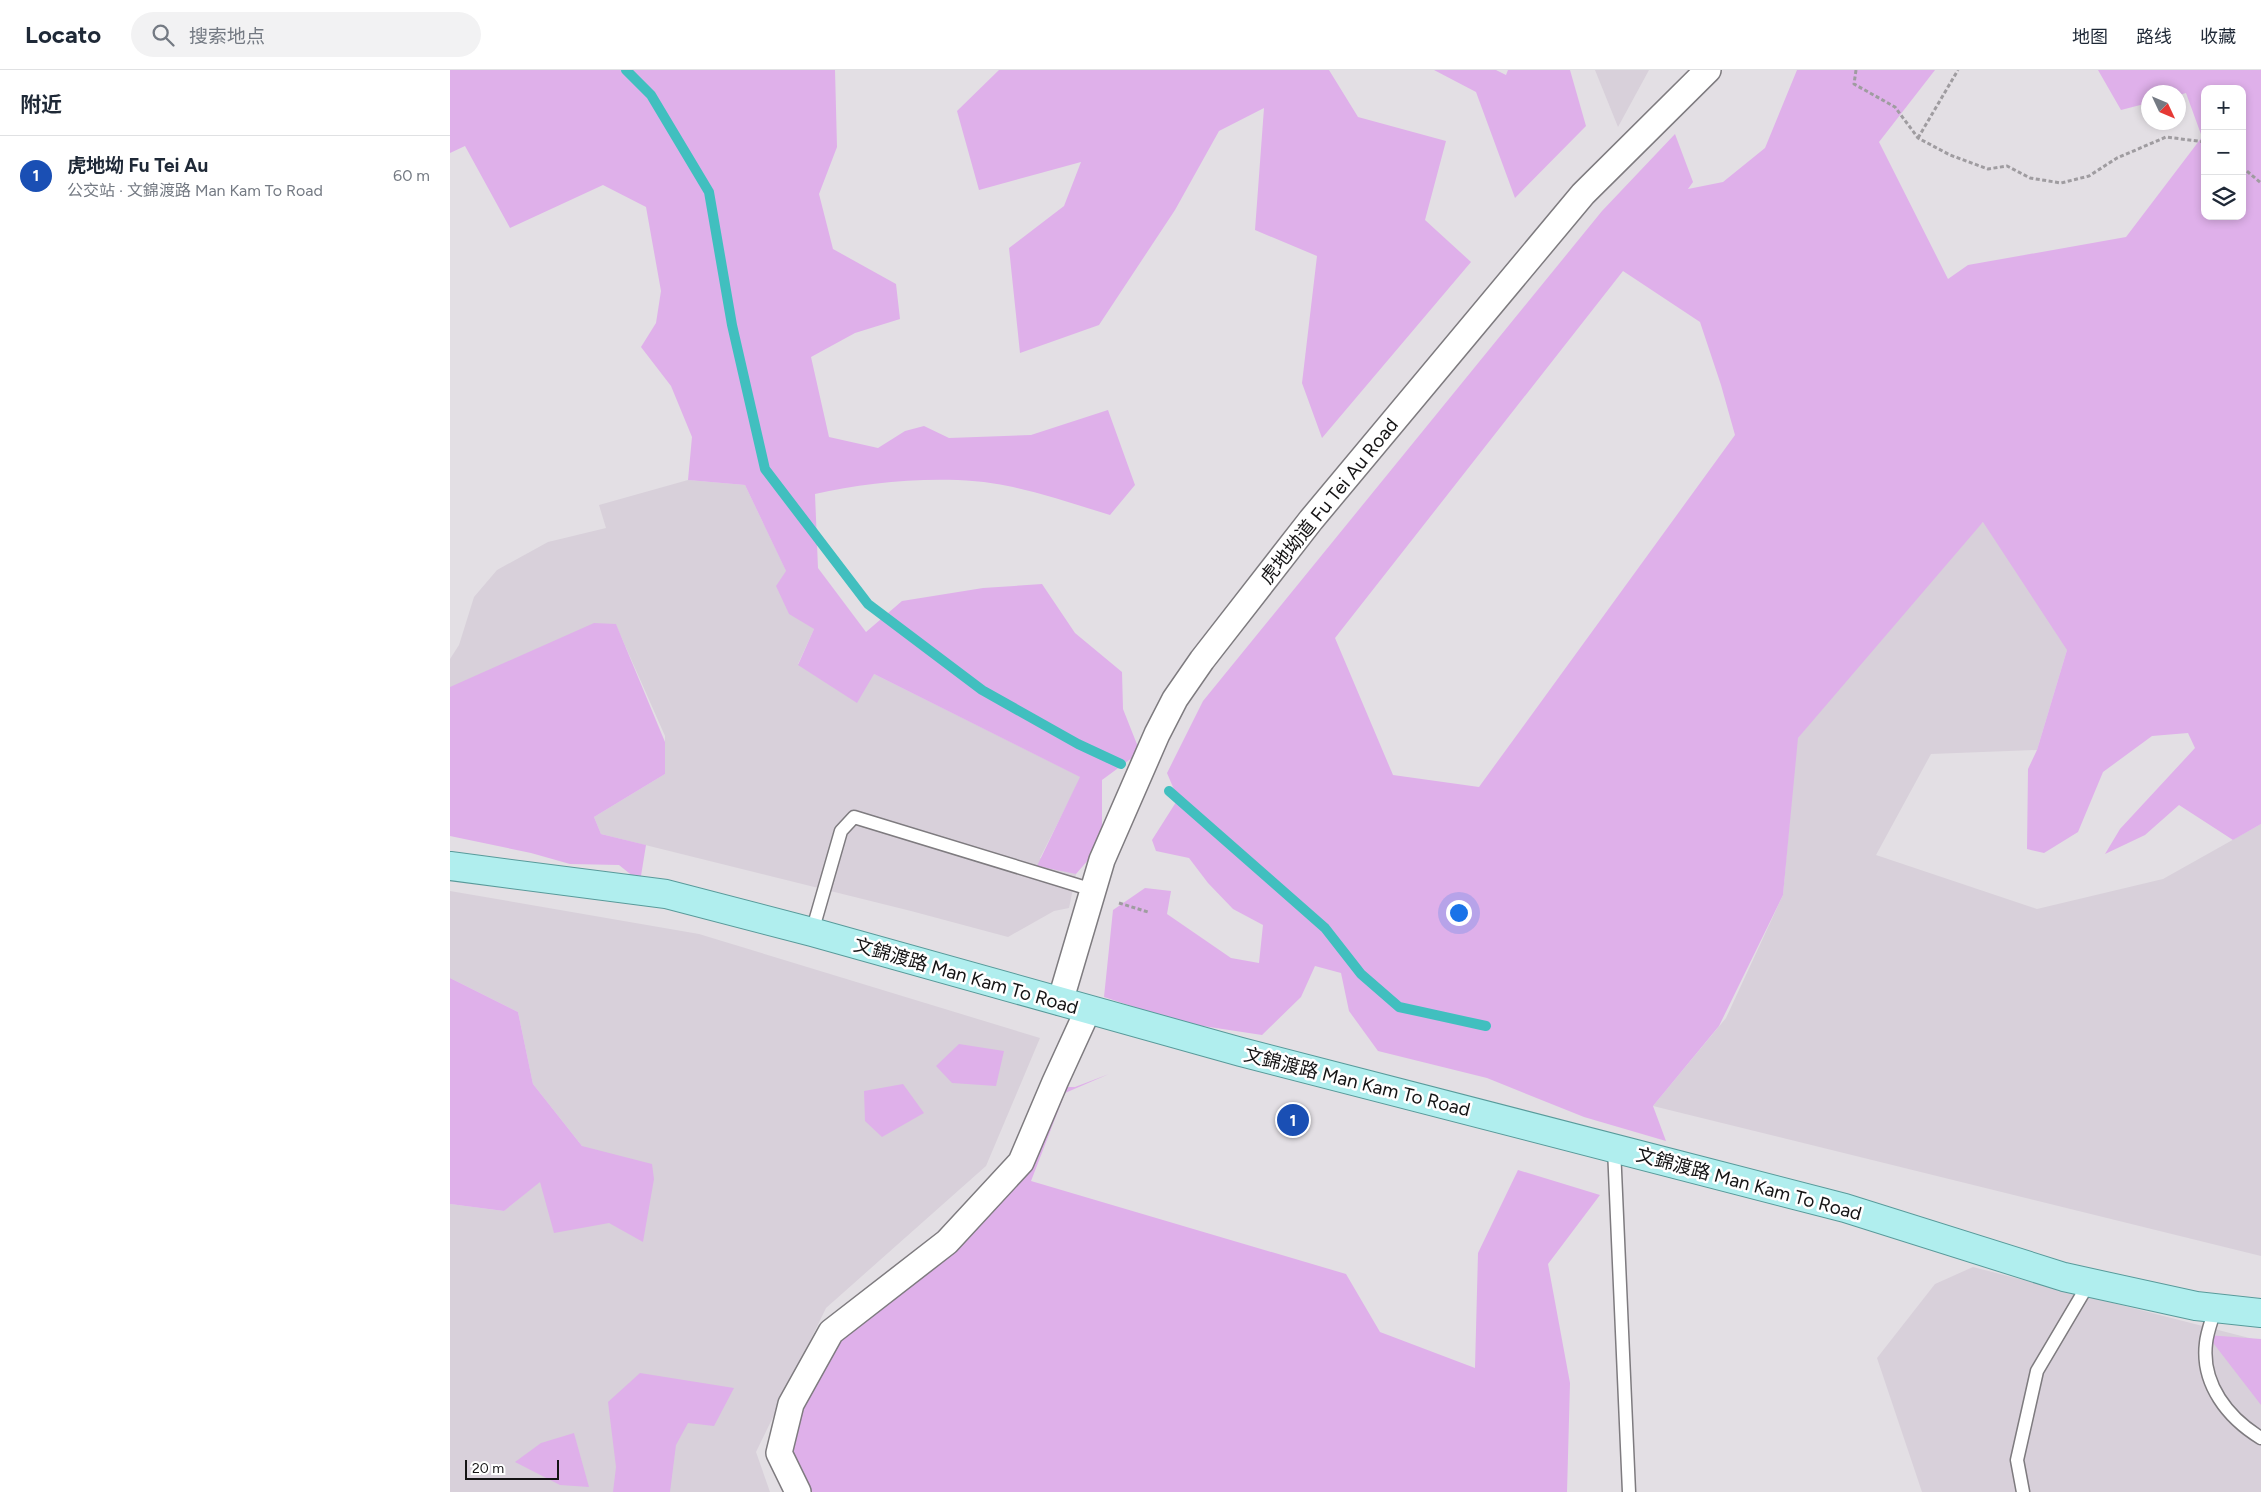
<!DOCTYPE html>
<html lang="zh">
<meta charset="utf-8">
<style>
:root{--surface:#fff;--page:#f2f2f3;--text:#1f2937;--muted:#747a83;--line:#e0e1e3;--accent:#d93025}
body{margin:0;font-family:Figtree,"Noto Sans SC",sans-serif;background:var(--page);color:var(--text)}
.controls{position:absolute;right:15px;top:15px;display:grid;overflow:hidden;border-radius:10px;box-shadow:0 2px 8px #0003}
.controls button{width:45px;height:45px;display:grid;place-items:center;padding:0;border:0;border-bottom:1px solid var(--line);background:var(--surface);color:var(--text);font:25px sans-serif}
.compass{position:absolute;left:1691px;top:15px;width:45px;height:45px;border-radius:50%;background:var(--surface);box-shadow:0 2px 8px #0003;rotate:134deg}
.scale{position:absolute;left:15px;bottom:12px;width:94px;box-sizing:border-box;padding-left:5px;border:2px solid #151415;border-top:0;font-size:14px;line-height:18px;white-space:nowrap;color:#151415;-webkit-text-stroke:4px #fff;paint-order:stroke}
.you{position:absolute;left:1008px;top:842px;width:18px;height:18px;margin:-12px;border:4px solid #fff;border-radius:50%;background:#1a73e8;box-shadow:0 0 0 8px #1a73e833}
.badge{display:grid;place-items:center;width:32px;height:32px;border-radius:50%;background:var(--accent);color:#fff;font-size:16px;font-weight:700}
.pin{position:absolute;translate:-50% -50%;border:2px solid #fff;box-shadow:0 1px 5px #0006}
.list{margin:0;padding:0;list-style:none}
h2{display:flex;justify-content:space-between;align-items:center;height:65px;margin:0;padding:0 20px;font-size:21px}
h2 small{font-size:16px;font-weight:400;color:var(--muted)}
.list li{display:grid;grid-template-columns:32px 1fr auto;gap:15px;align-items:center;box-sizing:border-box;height:80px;padding:0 20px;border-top:1px solid var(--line)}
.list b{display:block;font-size:19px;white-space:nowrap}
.list p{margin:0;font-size:16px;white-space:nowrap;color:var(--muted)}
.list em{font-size:16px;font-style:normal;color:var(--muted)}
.icon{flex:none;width:28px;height:28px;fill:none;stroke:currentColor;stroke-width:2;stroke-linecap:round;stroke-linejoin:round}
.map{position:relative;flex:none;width:1811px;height:1422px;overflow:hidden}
header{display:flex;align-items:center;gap:30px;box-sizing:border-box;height:70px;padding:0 25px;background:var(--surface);border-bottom:1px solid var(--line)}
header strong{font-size:24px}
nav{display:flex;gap:28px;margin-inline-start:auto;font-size:18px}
.search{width:350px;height:45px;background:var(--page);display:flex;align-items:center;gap:12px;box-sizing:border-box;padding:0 18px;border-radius:28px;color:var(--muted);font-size:19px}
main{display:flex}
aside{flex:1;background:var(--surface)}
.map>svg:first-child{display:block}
</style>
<header>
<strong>Locato</strong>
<div class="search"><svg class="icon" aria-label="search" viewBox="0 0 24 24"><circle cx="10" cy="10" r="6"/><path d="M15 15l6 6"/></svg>搜索地点</div>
<nav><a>地图</a><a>路线</a><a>收藏</a></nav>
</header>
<main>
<aside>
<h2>附近<small></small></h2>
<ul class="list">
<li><span class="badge" style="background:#1a4fb4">1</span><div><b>虎地坳 Fu Tei Au</b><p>公交站 · 文錦渡路 Man Kam To Road</p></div><em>60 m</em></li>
</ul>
</aside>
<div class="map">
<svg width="1811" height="1422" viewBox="0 0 1811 1422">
<rect width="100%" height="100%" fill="#e3dfe4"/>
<g fill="#d8d0da">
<path d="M1145 0H1199L1168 57Z"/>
<path d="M1592 391 1617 580 1587 680 1481 684 1426 785 1587 839 1713 809 1811 754V1186L1203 1036 1276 948 1333 825 1347 669 1475 512Z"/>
<path d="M238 410 295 415 364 559 348 594 424 604 631 707 590 788 626 804 619 838 604 841 558 867 461 841 151 764 144 747 215 704V666L166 555 0 618V589L9 575 24 527 47 500 98 472 156 458 149 435Z"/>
<path d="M0 821 249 864 590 968 536 1096 376 1238 306 1382 320 1422H0V1134L54 1141 132 1076 83 1014 68 942 0 908Z"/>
<path d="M1523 1197 1811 1271V1422H1472L1427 1288 1485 1214Z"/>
</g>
<g fill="#dfb0ea" fill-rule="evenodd">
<path d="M0 0H385L387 77 369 124 383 179 446 214 450 249 405 263 361 287 379 367 428 378 455 361 474 356 499 368 581 365 658 340 685 415 660 445C627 435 592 423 558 416 501 404 422 411 365 424L368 498 416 562 452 531 533 518 592 514 625 563 672 602 673 639 690 682 652 710V774L626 804 587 796 630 707 424 604 407 633 348 595 364 559 339 544 326 516 336 501 295 415 238 410 242 367 221 316 191 277 206 253 211 221 196 137 153 115 60 158 15 76 0 83Z"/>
<path d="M549 0H879L908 47 996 71 975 150 1021 192 872 368 852 313 867 186 805 160 814 38 769 61 725 140 649 255 570 283 559 178 614 136 631 92 529 120 507 41Z"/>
<path d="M984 0H1046L1056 5 1058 0H1120L1136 56 1065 128 1026 22Z"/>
<path d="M1347 0H1485L1429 72 1498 209 1518 195 1676 167 1752 67 1736 23 1729 25 1728 22H1698V33L1671 40 1648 0H1811V754L1783 770 1729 735 1695 765 1655 784 1670 759 1745 678 1738 663 1702 666 1653 702 1628 762 1594 783 1577 779 1578 699 1587 680 1617 580 1533 452 1348 668 1333 825 1269 956 1203 1036 1216 1071 1134 1047 1037 1008 928 981 899 941 891 903 865 896 851 927 812 965 733 953 654 927 663 840 695 818 721 821 717 844 781 888 809 893 813 855 783 839 758 813 739 788 706 781 702 770 728 729 717 703 753 631 1152 141 1225 64 1243 112 1238 119 1273 112 1315 78ZM1755 19H1792V146H1755ZM1173 201 1250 252 1271 315 1285 365 1029 717 943 705 885 568Z"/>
<path d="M144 553 166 554 215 672V704L144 747 151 764 196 775 190 812 169 795 120 794 81 783 0 766V617Z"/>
<path d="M0 908 68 942 83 1014 132 1076 202 1094 204 1109 193 1172 159 1153 104 1163 90 1112 54 1141 0 1134Z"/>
<path d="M509 974 554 981 546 1016 502 1013 486 996Z"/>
<path d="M659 1004 615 1023 581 1111 896 1204 930 1262 1025 1298 1028 1183 1068 1100 1150 1125 1098 1194 1120 1313 1117 1422H353L333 1369 376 1271 576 1094 609 1017H625Z"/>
<path d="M453 1014 474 1043 432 1067 415 1051 414 1021Z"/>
<path d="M1757 1265 1811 1269V1335Z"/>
<path d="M190 1303 284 1318 264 1356 238 1353 226 1375 220 1422H163L166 1397 158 1332Z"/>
<path d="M124 1363 139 1417 110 1415 65 1392 91 1373Z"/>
</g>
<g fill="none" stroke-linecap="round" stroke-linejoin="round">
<g stroke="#41bfbf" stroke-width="10">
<path d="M176 0 201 25 259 122 282 255 315 399 418 534 532 620 628 674 671 694"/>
<path d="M719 721 875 858 911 904 949 937 1036 956"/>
</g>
<defs>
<g id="lane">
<path d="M362 862 391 761 404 747 643 820"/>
<path d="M1164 1078 1179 1422"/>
<path d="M1765 1239C1762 1250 1757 1262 1756 1273 1751 1314 1778 1348 1811 1368"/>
<path d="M1573 1422 1567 1390 1587 1301 1639 1213"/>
</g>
<g id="street">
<path d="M610 932 652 790 707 664 725 629 752 590 861 450 1133 124 1258 0"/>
<path d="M348 1422 329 1383 341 1334 381 1262 497 1172 571 1092 605 1012 638 940"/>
</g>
<path id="primary" d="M0 796 216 824 362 862 791 982 1395 1138 1614 1207 1746 1236 1811 1243"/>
</defs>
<use href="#lane" stroke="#7e7b7f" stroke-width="15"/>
<use href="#street" stroke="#7e7b7f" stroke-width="28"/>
<use href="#primary" stroke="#589a9a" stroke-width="30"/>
<g stroke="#9f9ca0" stroke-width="3" stroke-dasharray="4 2.5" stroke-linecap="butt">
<path d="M1406 0 1404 14 1445 37 1468 68 1500 85 1538 99 1557 96 1580 108 1611 113 1639 106 1667 88 1716 67 1755 72"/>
<path d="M1468 68 1508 0"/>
<path d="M1792 97 1811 113"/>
<path d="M669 833 698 842"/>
</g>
<use href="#lane" stroke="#fff" stroke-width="12"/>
<use href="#street" stroke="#fff" stroke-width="25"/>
<use href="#primary" stroke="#b0eeee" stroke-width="28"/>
</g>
<g text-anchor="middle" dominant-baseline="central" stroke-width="5" stroke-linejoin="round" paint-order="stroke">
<g font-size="19" fill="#151415" stroke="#fff">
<text transform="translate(879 431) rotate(-51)">虎地坳道 Fu Tei Au Road</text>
<text transform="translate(516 906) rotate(16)">文錦渡路 Man Kam To Road</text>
<text transform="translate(907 1012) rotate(14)">文錦渡路 Man Kam To Road</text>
<text transform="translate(1299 1114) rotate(15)">文錦渡路 Man Kam To Road</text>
</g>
</g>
</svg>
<div class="controls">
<button>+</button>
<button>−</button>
<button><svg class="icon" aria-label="layers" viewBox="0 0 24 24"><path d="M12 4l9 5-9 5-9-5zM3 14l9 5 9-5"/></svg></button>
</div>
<svg class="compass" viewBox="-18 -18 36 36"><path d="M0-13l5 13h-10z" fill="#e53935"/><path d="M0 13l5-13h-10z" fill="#747a83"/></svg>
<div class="scale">20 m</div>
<div class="you"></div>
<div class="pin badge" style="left:843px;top:1050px;background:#1a4fb4">1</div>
</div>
</main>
